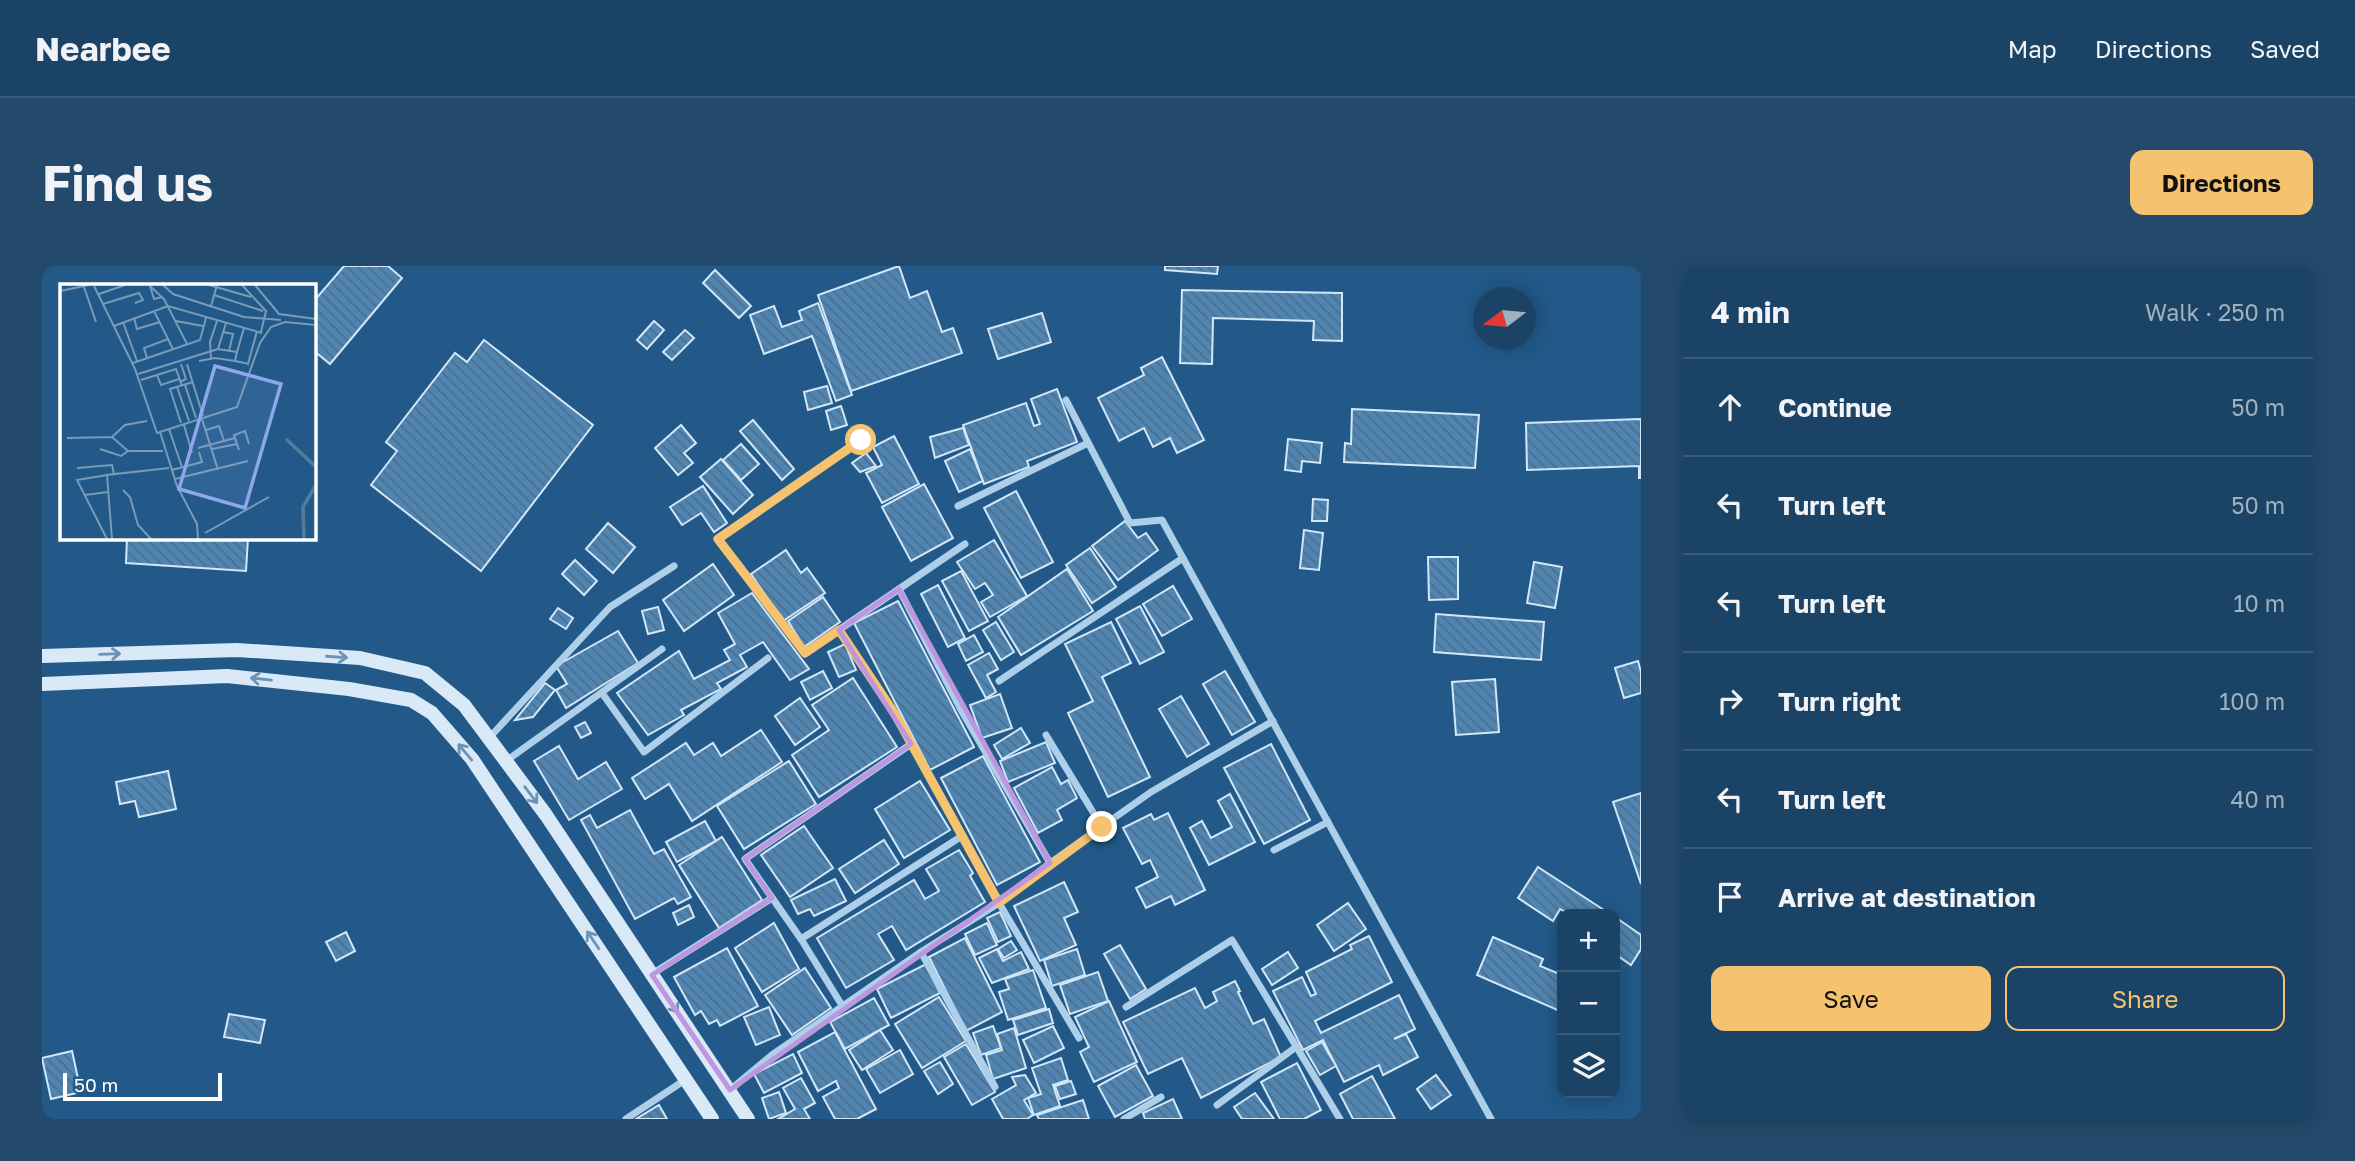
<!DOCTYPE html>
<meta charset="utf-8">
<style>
:root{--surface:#1a4366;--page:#234a6c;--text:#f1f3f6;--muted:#9fb0bf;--line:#385c7a;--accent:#f5c270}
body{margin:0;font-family:"Golos Text",sans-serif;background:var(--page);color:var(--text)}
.controls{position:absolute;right:21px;bottom:21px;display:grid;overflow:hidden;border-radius:14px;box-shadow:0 4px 18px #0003}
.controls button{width:63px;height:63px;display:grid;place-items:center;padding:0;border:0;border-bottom:2px solid var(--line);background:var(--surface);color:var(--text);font:35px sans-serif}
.compass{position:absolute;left:1431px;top:21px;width:63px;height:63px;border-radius:50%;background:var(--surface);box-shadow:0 4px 18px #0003;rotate:254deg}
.scale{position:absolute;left:21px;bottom:18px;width:159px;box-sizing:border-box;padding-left:7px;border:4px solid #fff;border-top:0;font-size:19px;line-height:24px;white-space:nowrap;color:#fff;-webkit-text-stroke:5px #225988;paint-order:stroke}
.stop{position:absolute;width:21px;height:21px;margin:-16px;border:5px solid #f5c270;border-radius:50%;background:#fff}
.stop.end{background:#f5c270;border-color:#fff;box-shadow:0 2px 7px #0008}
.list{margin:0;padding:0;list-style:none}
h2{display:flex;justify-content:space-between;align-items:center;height:91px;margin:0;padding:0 28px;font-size:30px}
h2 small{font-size:23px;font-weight:400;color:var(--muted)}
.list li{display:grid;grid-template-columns:46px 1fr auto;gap:21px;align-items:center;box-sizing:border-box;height:98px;padding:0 28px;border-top:2px solid var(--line)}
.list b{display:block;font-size:26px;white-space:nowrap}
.list em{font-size:23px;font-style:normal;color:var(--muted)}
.actions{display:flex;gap:14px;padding:21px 28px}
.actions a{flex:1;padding:16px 0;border:2px solid var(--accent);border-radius:14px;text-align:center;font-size:24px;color:var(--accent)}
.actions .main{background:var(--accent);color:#111}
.icon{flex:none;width:38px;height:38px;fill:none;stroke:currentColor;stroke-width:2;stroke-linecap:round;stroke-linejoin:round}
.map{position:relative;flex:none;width:1599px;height:853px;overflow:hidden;border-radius:14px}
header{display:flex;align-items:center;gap:42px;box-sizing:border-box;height:98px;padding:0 35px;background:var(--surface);border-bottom:2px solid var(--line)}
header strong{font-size:33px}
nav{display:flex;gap:38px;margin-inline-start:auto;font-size:24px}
.intro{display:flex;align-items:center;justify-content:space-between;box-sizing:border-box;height:168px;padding:0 42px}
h1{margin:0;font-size:49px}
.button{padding:18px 32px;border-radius:14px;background:var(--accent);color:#111;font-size:24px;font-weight:700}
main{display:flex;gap:42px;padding:0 42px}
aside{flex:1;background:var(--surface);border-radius:14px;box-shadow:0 4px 18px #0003}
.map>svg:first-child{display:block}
</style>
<header>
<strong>Nearbee</strong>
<nav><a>Map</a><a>Directions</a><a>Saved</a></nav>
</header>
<div class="intro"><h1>Find us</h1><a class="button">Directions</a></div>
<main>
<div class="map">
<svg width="1599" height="853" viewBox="0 0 1599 853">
<defs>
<pattern id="building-back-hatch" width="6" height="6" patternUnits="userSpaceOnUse" patternTransform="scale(1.75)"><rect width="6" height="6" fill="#4f85b2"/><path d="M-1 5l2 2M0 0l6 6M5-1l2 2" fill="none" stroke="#4e6e89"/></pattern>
</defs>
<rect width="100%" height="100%" fill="#225988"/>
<g fill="url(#building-back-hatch)" stroke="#d2e7f7" stroke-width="2">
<path d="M302 0H346L360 12 288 98 271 84V36Z"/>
<path d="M857 0 868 32 885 25 900 66 911 62 920 87 809 125 776 29Z"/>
<path d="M1123 0H1176L1175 8 1123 4Z"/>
<path d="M673 4 709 40 697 52 661 17Z"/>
<path d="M1140 24 1300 27V75L1271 74 1272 55 1171 52 1170 98 1138 97Z"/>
<path d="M776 37 810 129 794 135 770 70 722 88 708 49 732 40 740 61 760 54 757 45Z"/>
<path d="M1000 47 1009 76 956 93 946 63Z"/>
<path d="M612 55 622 64 605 83 595 74Z"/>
<path d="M643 64 652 72 630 94 621 86Z"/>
<path d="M442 74 551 159 439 305 329 219 355 185 344 176 413 87 425 96Z"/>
<path d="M1120 91 1162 174 1135 187 1128 172 1111 181 1102 162 1077 175 1056 132 1102 109 1099 102Z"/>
<path d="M785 120 790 137 766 144 762 126Z"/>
<path d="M1015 123 1035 176 985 195 987 201 942 218 921 159 984 137 992 160 998 158 989 133Z"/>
<path d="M799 140 805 159 789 164 784 145Z"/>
<path d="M1310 143 1437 149 1433 202 1302 196 1303 177 1309 178Z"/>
<path d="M1599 153V212H1597V200L1485 204 1484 157Z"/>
<path d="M711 154 752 203 740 214 698 165Z"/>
<path d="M639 159 654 177 642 187 651 197 636 209 613 182Z"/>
<path d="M921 162 927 179 893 192 888 171Z"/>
<path d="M852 170 877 218 840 237 824 207 840 199 831 181Z"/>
<path d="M1246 173 1280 177 1278 197 1260 195 1259 206 1243 204Z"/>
<path d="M699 178 717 198 699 214 681 194Z"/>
<path d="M928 183 941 215 917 226 903 195Z"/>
<path d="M824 187 834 200 818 206 810 197Z"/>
<path d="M679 193 711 229 691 248 658 211Z"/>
<path d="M882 218 911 272 869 295 840 241Z"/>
<path d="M661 220 685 257 672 266 659 247 640 259 628 241Z"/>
<path d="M974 225 1011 296 979 312 942 242Z"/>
<path d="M1271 233 1286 234 1285 255H1270Z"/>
<path d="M1083 255 1096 272 1104 267 1116 284 1076 314 1050 280Z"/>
<path d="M566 257 593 281 571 307 544 283Z"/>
<path d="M1262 264 1281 267 1277 304 1258 302Z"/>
<path d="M85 271 156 275V271L206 272 204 305 84 297Z"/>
<path d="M952 274 985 330 948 351 939 336 951 329 943 317 933 323 915 296Z"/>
<path d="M1048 282 1074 321 1050 337 1024 299Z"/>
<path d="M744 284 759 307 765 302 783 327 741 355 709 308Z"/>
<path d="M1386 291H1416V333L1387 334Z"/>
<path d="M533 294 555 315 542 329 520 308Z"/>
<path d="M1492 296 1520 301 1513 342 1485 337Z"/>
<path d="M671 298 692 329 642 365 621 334Z"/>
<path d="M1025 303 1051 345 979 389 956 351Z"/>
<path d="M919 305 946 355 927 365 900 315Z"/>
<path d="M896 319 923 372 906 381 879 328Z"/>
<path d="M1131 320 1150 353 1120 370 1101 338Z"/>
<path d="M710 327 767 403 748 414 721 376 698 389 705 401 675 417 679 423 639 444 642 449 606 469 575 427 637 385 652 413 688 394 682 384 693 378 676 347Z"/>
<path d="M781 331 798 356 762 381 746 355Z"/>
<path d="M856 335 932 481 888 504 812 357Z"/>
<path d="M1098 340 1122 386 1098 398 1074 353Z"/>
<path d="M616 341 622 364 606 368 600 345Z"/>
<path d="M516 342 531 352 524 363 508 353Z"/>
<path d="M1394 348 1502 356 1499 394 1392 386Z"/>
<path d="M954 356 972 386 959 394 941 364Z"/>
<path d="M1069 356 1089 397 1060 411 1108 511 1066 531 1026 447 1051 435 1023 378Z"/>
<path d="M576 365 596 397 524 442 514 424 525 418 514 400Z"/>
<path d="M932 369 941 386 924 395 916 378Z"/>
<path d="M803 378 814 404 797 411 786 386Z"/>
<path d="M947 387 956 403 945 409 954 426 944 432 926 399Z"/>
<path d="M1596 395 1599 406V427L1582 432 1573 402Z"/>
<path d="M781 405 790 422 768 434 759 416Z"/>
<path d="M1183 405 1213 456 1190 469 1161 418Z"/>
<path d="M811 412 855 481 777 531 750 489 787 464 770 439Z"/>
<path d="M1453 413 1457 466 1414 469 1410 416Z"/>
<path d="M503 417 513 424 491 451 473 454Z"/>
<path d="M958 428 970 462 940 472 928 439Z"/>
<path d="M1139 430 1167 478 1145 491 1117 443Z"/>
<path d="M758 432 778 461 753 479 733 450Z"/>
<path d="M543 456 549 467 539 472 533 461Z"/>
<path d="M979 462 988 477 960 493 952 479Z"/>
<path d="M719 464 740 496 650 555 627 518 603 533 590 512 644 477 652 489 671 477 679 490Z"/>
<path d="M1004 476 1013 497 966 516 958 495Z"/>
<path d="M1229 478 1268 554 1222 578 1182 502Z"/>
<path d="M517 480 536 513 564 496 580 523 527 554 492 495Z"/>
<path d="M941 490 998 596 955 619 899 512Z"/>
<path d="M747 495 774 538 702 583 675 540Z"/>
<path d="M1010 501 1019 518 1026 514 1035 532 1015 544 1020 554 996 567 972 522Z"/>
<path d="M126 505 134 543 97 551 93 535 78 538 74 516Z"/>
<path d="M878 515 908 564 862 592 833 543Z"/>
<path d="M1599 527V618L1571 536Z"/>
<path d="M1188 528 1213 576 1167 599 1148 562 1160 555 1169 572 1190 561 1176 535Z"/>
<path d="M588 544 612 588 622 583 649 631 636 638 632 632 593 653 539 554 548 549 555 562Z"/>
<path d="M1126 547 1163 624 1133 639 1129 630 1104 642 1094 622 1116 611 1108 594 1100 598 1081 562 1109 548 1112 554Z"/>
<path d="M663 555 674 575 635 596 624 576Z"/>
<path d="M762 560 791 602 748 631 719 589Z"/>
<path d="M680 571 720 634 677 662 637 599Z"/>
<path d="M842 574 857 598 813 627 797 603Z"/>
<path d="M917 584 931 607 928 610 943 636 864 684 850 660 836 668 852 694 804 722 775 672 872 614 883 633 897 625 884 603Z"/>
<path d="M1496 601 1568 648H1527L1518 643 1511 655 1476 632Z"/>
<path d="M793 613 804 635 772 650 768 643 756 648 749 634Z"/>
<path d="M1022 616 1036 646 1022 652 1034 679 998 695 972 640Z"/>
<path d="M1306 637 1324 663 1292 685 1275 659Z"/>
<path d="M647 639 652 651 636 659 631 647Z"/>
<path d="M958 646 969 670 956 676 945 652Z"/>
<path d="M1573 651 1599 669V683L1589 699 1573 688Z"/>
<path d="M732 657 757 703 720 726 693 682Z"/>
<path d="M945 657 955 679 933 689 923 668Z"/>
<path d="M304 666 313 685 294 695 284 676Z"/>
<path d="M1327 670 1350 716 1273 755 1279 767 1357 729 1373 763 1352 773 1364 768 1376 791 1341 809 1337 799 1302 816 1281 774 1261 784 1231 725 1260 711 1269 730 1274 728 1264 706 1310 683 1308 679Z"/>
<path d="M1451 671 1501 693 1498 700 1520 709V746L1435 709Z"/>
<path d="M923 672 960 746 924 765 887 691Z"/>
<path d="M969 675 975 684 962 692 956 683Z"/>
<path d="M1078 679 1104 723 1088 733 1062 688Z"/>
<path d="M685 682 716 740 678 760 675 754 667 758 659 745 653 749 632 711Z"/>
<path d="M955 683 961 695 979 686 987 703 950 717 937 692Z"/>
<path d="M1035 683 1043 709 1010 720 1002 694Z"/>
<path d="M1246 686 1256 702 1230 719 1220 703Z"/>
<path d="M884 698 898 727 849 752 835 723Z"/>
<path d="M763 702 789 742 750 769 723 729Z"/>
<path d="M991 704 1004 742 966 754 957 726 967 723 963 713Z"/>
<path d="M1056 706 1066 735 1028 748 1018 719Z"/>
<path d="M1193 715 1198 725 1196 726 1211 758 1222 753 1239 791 1159 832 1140 792 1106 808 1081 756 1153 722 1163 742 1175 735 1171 726Z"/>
<path d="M897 731 924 775 880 802 853 758Z"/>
<path d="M832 732 847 759 803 783 788 756Z"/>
<path d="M1067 735 1095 796 1052 816 1038 786 1047 781 1033 751Z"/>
<path d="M727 741 738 769 714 779 702 751Z"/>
<path d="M1007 743 1011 757 976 769 971 754Z"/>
<path d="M187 748 223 754 218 777 182 771Z"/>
<path d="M951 760 959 782 939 789 931 767Z"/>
<path d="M1011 760 1022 782 992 797 981 774Z"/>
<path d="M972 762 984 802 951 813 944 789 960 784 955 768Z"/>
<path d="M838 764 851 784 820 804 807 784Z"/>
<path d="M793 766 834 843 815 853H793L781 831 797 822 794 815 776 825 756 786Z"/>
<path d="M1280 776 1294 800 1278 809 1264 785Z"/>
<path d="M924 778 953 826 930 839 902 791Z"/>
<path d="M858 784 871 808 838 827 824 803Z"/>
<path d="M30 785 39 826 9 833 0 792Z"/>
<path d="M751 788 760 807 722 827 712 808Z"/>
<path d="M1019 792 1026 814 1011 819 1018 840 992 849 986 832 999 828 990 802Z"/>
<path d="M898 796 911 818 896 828 882 805Z"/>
<path d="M1255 797 1279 844 1262 853H1238L1219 816Z"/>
<path d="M1094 799 1111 830 1073 851 1056 820Z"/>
<path d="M983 809 994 827 982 834 991 849 985 853H961L950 833 974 819 970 811Z"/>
<path d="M1394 809 1409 829 1389 843 1375 823Z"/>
<path d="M1330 810 1353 853H1311L1298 828Z"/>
<path d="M759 812 773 837 762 843 768 853H736L753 843 741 822Z"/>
<path d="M1029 815 1034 828 1018 833 1013 820Z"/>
<path d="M737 826 744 847 727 853 720 832Z"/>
<path d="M1213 827 1232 853H1200L1192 841Z"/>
<path d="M1131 833 1140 853H1103L1101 847Z"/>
<path d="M1041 834 1047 853H997L995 849Z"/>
<path d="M617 839 625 853H594Z"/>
</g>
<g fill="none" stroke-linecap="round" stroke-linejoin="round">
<g stroke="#aecfea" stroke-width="7">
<path d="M1024 134 1088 257 1120 254 1449 853"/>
<path d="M819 174 675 273 763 387 923 278"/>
<path d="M916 240 1046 177"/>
<path d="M857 323 919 444 1008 597"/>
<path d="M797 364 853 448 957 637 1037 772"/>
<path d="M957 415 1141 292"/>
<path d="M560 427 602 486 726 392"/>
<path d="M1004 469 1060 561"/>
<path d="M447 472 568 341 632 300"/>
<path d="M464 495 620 383"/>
<path d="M1232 584 1286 556"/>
<path d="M759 673 920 570"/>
<path d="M879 686 953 821"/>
<path d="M610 708 730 632"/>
<path d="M801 741 759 673 703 593 869 478"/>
<path d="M1084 741 1190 674 1298 853"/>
<path d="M688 824 730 789 879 686 957 637 1008 597 1109 526 1231 455"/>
<path d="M1175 839 1254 781"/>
<path d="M584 853 643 814"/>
<path d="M1082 853 1119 831"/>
</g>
<g stroke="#d9e9f8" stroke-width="14">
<path d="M0 390 195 384 318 392 383 407 422 439 504 549 706 853"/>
<path d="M0 418 185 410 307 423 369 434 390 447 430 493 670 853"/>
</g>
</g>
<defs><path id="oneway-shaft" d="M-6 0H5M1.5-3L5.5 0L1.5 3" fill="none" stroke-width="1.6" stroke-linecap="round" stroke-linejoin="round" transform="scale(1.75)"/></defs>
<g stroke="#6b93b5">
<use href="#oneway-shaft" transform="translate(68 388) rotate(-2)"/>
<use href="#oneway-shaft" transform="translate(295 391) rotate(4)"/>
<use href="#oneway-shaft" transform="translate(219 413) rotate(-174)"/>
<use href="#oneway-shaft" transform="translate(423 486) rotate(-130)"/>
<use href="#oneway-shaft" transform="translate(489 529) rotate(53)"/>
<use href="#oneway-shaft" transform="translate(551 674) rotate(-124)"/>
<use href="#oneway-shaft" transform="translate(630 738) rotate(56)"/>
</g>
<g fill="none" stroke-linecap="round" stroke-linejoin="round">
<path stroke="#f5c270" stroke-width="9" d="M819 174 676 273 763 387 797 364 853 448 957 637 1060 561"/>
</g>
<path fill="none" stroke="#bd96df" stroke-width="5" stroke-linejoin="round" d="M857 323 1008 597 688 824 610 709 730 632 703 593 869 478 797 364Z"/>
<g transform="translate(18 18)">
<rect width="256" height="256" fill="#225988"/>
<path fill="none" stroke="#557b9c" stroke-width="3.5" d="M226 155 256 183M244 255 243 223 256 201"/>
<path fill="none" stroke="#7a9bb8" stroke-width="2" d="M89 1 104 15 127 60M103 1 113 10 184 33 221 36M149 1 191 13M182 1 206 27 201 48M195 1 219 30 256 35M34 2 75 85 97 149 177 123 200 59 211 43 225 38 256 41M90 2 94 15 102 13M24 3 36 38M0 7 29 1M39 10 65 1M154 11 203 27M43 20 79 9 83 16 75 19M151 22 157 1M94 27 113 65M74 34 77 45 100 38M116 37 143 42M63 38 77 77M166 39 158 65 177 68 184 44M54 42 108 22 202 49M163 48 173 50 169 67M177 68 175 77 189 80M87 74 84 64 108 55M151 74 150 58 157 37M139 77 155 74 175 77M73 79 140 56 146 34M127 80 143 132M188 80 197 47M78 90 158 65M97 91 101 101 119 95M81 96 116 85 122 102M120 98 126 95 121 80M125 101 136 134M117 103 129 137M142 135 158 186M121 139 110 105 133 98M124 141 132 169M109 145 122 183M146 146 159 142 164 157M100 148 117 202 137 240 138 255M52 153 68 167M7 154 52 153 65 141 87 137M138 164 175 154M40 165 61 172 68 167H103M152 165 177 160M179 166 174 151 185 147 189 160M17 184 52 181 54 190M112 186 142 178 139 168M47 191 17 196 47 255M115 195 188 177M63 206 70 213 78 241 91 255M25 211 48 208M145 249 209 213M52 255 47 191 109 184"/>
<path fill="#8ea6ec" fill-opacity="0.15" stroke="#8ea6ec" stroke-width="3.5" d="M155 82 221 100 185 224 119 205Z"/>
<rect width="256" height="256" fill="none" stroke="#fff" stroke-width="3.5"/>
</g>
</svg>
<div class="controls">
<button>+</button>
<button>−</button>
<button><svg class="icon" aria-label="layers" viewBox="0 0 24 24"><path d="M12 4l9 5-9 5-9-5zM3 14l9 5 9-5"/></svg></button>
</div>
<svg class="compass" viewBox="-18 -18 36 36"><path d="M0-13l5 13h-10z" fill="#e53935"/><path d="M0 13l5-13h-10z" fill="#9fb0bf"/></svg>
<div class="scale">50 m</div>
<div class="stop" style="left:819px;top:174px"></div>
<div class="stop end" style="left:1060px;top:561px"></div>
</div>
<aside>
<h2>4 min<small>Walk · 250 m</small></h2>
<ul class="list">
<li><svg class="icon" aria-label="ahead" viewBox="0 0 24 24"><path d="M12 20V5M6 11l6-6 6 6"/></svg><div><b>Continue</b></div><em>50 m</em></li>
<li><svg class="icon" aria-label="left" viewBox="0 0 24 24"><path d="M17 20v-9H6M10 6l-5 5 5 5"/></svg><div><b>Turn left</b></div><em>50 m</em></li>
<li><svg class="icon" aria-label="left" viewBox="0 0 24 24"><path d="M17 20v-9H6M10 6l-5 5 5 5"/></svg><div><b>Turn left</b></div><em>10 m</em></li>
<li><svg class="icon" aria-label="right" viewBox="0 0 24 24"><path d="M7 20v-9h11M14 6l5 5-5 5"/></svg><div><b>Turn right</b></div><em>100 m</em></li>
<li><svg class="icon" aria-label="left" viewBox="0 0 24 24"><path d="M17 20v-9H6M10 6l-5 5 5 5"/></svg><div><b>Turn left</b></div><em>40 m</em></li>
<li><svg class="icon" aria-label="arrive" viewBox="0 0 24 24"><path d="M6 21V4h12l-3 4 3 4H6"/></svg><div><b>Arrive at destination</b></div></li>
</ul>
<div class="actions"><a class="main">Save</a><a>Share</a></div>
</aside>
</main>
